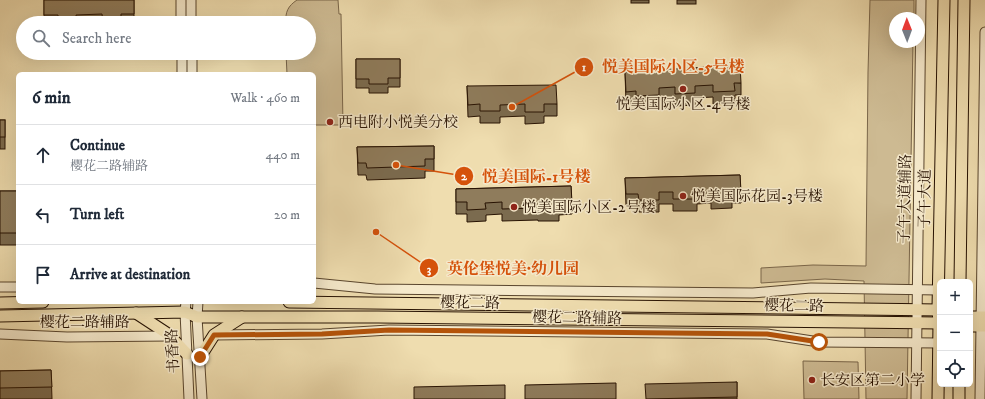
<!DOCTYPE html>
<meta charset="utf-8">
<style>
:root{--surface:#fff;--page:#f6f6f7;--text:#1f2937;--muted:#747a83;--line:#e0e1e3}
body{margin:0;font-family:"IM FELL DW Pica","Noto Serif SC",serif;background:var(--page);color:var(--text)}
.controls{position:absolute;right:12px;bottom:12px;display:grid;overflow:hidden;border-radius:6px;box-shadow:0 4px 16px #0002}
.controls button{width:36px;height:36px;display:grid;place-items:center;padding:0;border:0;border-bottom:1px solid var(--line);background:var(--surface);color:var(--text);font:20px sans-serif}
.compass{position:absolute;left:889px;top:12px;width:36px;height:36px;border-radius:50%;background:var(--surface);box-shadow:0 4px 16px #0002;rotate:359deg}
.stop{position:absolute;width:12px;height:12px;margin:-9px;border:3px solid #b45309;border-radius:50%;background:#fff}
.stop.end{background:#b45309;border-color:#fff;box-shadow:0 1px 4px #0008}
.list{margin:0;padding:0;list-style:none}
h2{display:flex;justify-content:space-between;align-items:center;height:52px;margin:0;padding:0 16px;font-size:17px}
h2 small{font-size:13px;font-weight:400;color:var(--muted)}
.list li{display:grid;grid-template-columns:26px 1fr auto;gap:12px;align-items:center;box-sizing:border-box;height:60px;padding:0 16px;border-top:1px solid var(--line)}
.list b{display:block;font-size:15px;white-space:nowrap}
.list p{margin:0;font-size:13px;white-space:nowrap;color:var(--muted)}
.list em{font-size:13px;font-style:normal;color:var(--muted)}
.icon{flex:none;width:22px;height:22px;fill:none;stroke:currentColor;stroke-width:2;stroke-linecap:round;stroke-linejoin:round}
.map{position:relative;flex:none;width:985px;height:399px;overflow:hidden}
.search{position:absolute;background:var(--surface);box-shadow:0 4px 16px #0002;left:16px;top:16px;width:300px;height:44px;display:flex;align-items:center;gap:10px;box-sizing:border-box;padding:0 14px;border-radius:22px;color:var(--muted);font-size:15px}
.panel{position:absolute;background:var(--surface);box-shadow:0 4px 16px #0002;left:16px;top:72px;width:300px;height:232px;border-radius:6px}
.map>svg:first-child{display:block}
</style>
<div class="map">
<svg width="985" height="399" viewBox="0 0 985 399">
<rect width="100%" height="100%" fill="#efddaf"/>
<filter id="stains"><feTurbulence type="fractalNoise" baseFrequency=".005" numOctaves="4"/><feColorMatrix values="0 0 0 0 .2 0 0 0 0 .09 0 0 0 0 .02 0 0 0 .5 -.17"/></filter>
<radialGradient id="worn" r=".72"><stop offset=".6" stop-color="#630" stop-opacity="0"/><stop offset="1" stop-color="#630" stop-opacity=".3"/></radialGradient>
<g fill="#cdba92" stroke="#7a664a">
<path d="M297 0H338L339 14H341L343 125H314V74H287L286 53H309V23H286C285 12 288 6 297 0Z"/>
<path d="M870 0H914V18H895V42H913L907 399H866L864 281 825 279 761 283V268L813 265 866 266 868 72Z"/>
<path d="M803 361 858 362 859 399H804Z"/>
</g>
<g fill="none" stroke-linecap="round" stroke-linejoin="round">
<defs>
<g id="minor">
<path d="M181 0V23"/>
<path d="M191 0V23"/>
<path d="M182 53V74"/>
<path d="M192 53V74"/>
<path d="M314 283 375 289 753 293 811 288 939 290"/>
<path d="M0 287H18"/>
<path d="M186 302 185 312 189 399"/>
<path d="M198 302 197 317 202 399"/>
<path d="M0 334 67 337 170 336"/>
<path d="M214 335 322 334 389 330 767 334 819 342 939 343"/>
<path d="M916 399 921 0"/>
<path d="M980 399 985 32"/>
</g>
<g id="major">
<path d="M960 282 964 0"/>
<path d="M289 302 940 310"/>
<path d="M0 303 43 302"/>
<path d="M136 313 168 334 187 354"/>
<path d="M0 316 185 312 197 317H378L940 323"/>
<path d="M970 317H985"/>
<path d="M970 326H985"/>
<path d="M200 357 214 335 242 317"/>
<path d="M938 399 939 323 938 309 944 0"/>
<path d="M959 399V384"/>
</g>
</defs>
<use href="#minor" stroke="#59452d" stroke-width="11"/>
<use href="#major" stroke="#271202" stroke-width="13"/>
<use href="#minor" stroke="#f5e9cb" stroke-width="9"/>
<use href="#major" stroke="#efddaf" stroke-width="11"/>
</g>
<g fill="#7b6b4f" stroke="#271202">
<rect x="44" y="0" width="90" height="23"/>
<rect x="631" y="0" width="18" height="3"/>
<rect x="677" y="0" width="19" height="4"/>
<path d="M356 59H400V87H388V93H369V88H356Z"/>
<path d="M625 72 741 83V95H735V103L713 104V97L695 98V105L675 106V99L659 100V107L636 108V103L626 104Z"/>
<path d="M467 86 557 104V116H544V123L525 124V116L500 117V123H480V116L468 117Z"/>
<rect x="0" y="120" width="5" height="29"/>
<path d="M434 146V171H425V178L367 180 366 175H358L357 147Z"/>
<path d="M740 175 741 203H732V208L711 209V203L697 204V211H673V204H659V212H639L638 206H626L625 178Z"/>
<path d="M571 186 572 214 559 215V221H538V220L502 221V214L486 215V221L467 222V214H456V189Z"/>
<rect x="0" y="191" width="18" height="54"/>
<path d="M51 370 52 399H0V371Z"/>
<path d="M737 382V399H646Z"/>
</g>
<g fill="#8f7c5c" stroke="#271202">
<path d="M44 0H134V14H121V23H103L102 14 76 15 77 23H58V15H44Z"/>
<path d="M356 59H400V78H388V84H369V79H356Z"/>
<path d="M740 65 741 83H734L735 91 713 92V85L695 86V93L675 94V87L659 88V95L636 96V91L626 92 625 72Z"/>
<path d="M556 85 557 104H544V112H525V104L500 105V111H480V104L468 105 467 86Z"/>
<rect x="0" y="120" width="5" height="17"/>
<path d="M434 146V159H425V166L367 168 366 163H358L357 147Z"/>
<path d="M740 175 741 191H732V197H711V191L697 192V199H673V192H659V200H639L638 194H626L625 178Z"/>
<path d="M571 186 572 202 559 203V209H538V208L502 209V202L485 203 486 209 467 210V202H456V189Z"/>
<rect x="0" y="191" width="18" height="42"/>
<path d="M51 370 52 387 0 388V371Z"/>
<path d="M737 382V397L646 399 645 384Z"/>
<path d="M616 383V399H525V385Z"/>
<path d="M505 385V399H414V387Z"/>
</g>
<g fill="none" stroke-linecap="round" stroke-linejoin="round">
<path stroke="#b45309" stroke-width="5" d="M200 357 214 335 322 334 389 330 767 334 819 342"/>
</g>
<g fill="#8f2418" stroke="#f5e9cb" stroke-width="1.5">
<circle cx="683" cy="89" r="4"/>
<circle cx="330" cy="122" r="4"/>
<circle cx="683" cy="196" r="4"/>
<circle cx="514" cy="207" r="4"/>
<circle cx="812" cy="380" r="4"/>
</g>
<g text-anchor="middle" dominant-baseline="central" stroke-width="3" stroke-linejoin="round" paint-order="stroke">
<g font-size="15" fill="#271202" stroke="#f5e9cb" text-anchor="start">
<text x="683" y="104" text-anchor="middle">悦美国际小区-4号楼</text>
<text x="338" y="122">西电附小悦美分校</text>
<text x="691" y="196">悦美国际花园-3号楼</text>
<text x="522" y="207">悦美国际小区-2号楼</text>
<text x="820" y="380">长安区第二小学</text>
</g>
<g font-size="15" fill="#271202" stroke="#f5e9cb">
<text transform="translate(905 199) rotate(-89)">子午大道辅路</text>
<text transform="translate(925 199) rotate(-89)">子午大道</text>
<text transform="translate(470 303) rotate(1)">樱花二路</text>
<text transform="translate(794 306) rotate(1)">樱花二路</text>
<text transform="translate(577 318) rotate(1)">樱花二路辅路</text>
<text x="85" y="322">樱花二路辅路</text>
<text transform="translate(173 351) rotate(-93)">书香路</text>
</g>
</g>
<path fill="none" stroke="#d5520b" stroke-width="1.5" d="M512 107L584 67M396 165L464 176M376 232L429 268"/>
<g fill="#d5520b" stroke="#f5e9cb" stroke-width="1.5">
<circle cx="512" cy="107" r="4"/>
<circle cx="396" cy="165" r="4"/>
<circle cx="376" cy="232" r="4"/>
<circle cx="584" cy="67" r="10"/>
<circle cx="464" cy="176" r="10"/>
<circle cx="429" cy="268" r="10"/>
</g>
<g font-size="12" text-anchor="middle" font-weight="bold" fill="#fff">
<text x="584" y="71">1</text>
<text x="464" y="180">2</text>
<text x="429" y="273">3</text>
</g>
<g font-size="16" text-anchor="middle" font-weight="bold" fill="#d5520b" stroke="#f5e9cb" stroke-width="3" stroke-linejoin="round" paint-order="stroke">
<text x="673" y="72">悦美国际小区-5号楼</text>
<text x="536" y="182">悦美国际-1号楼</text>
<text x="513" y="274">英伦堡悦美·幼儿园</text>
</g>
<rect width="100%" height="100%" filter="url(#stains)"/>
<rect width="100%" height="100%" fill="url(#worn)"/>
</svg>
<div class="controls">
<button>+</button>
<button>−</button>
<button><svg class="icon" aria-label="locate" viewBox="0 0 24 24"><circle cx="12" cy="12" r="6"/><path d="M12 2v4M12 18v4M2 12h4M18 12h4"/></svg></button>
</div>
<svg class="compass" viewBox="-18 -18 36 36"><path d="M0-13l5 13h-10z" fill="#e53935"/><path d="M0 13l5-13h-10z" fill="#747a83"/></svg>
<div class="stop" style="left:819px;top:342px"></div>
<div class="stop end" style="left:200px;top:357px"></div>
<div class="search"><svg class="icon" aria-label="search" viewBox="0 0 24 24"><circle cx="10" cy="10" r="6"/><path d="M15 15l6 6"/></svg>Search here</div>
<section class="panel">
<h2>6 min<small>Walk · 460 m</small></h2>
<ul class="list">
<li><svg class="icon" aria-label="ahead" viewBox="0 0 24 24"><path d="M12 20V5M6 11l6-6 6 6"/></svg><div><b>Continue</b><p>樱花二路辅路</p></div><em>440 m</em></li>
<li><svg class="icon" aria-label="left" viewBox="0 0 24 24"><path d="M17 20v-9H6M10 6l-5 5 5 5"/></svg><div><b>Turn left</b></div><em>20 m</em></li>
<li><svg class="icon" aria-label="arrive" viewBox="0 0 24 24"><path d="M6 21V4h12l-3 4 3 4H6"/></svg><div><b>Arrive at destination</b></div></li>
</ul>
</section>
</div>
